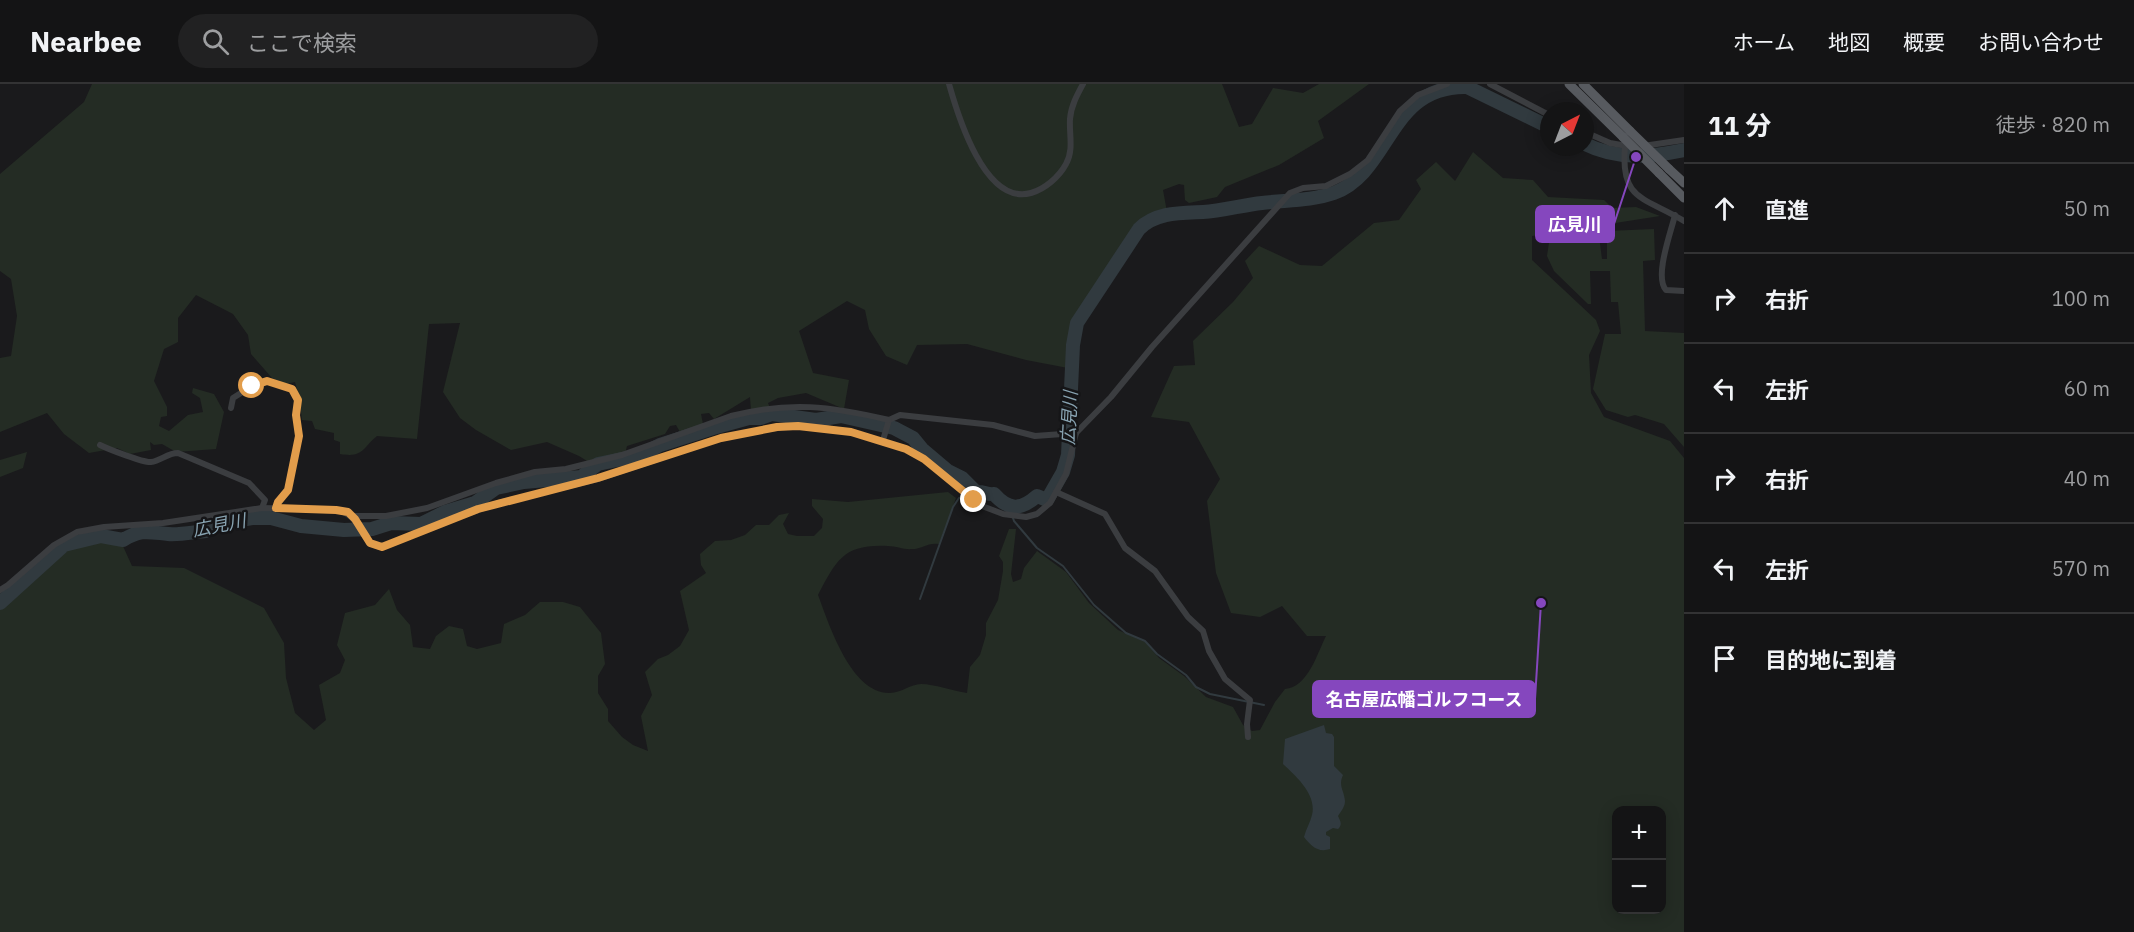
<!DOCTYPE html>
<html lang="ja">
<meta charset="utf-8">
<style>
:root{--surface:#141415;--page:#212122;--text:#f1f3f6;--muted:#9d9ea0;--line:#333334}
body{margin:0;font-family:"IBM Plex Sans","Noto Sans JP",sans-serif;background:var(--page);color:var(--text)}
.controls{position:absolute;right:18px;bottom:18px;display:grid;overflow:hidden;border-radius:12px;box-shadow:0 3px 15px #0003}
.controls button{width:54px;height:54px;display:grid;place-items:center;padding:0;border:0;border-bottom:2px solid var(--line);background:var(--surface);color:var(--text);font:30px sans-serif}
.compass{position:absolute;left:1540px;top:18px;width:54px;height:54px;border-radius:50%;background:var(--surface);box-shadow:0 3px 15px #0003;rotate:42deg}
.stop{position:absolute;width:18px;height:18px;margin:-14px;border:4px solid #e29d4b;border-radius:50%;background:#fff}
.stop.end{background:#e29d4b;border-color:#fff;box-shadow:0 2px 6px #0008}
.list{margin:0;padding:0;list-style:none}
h2{display:flex;justify-content:space-between;align-items:center;height:78px;margin:0;padding:0 24px;font-size:26px}
h2 small{font-size:20px;font-weight:400;color:var(--muted)}
.list li{display:grid;grid-template-columns:39px 1fr auto;gap:18px;align-items:center;box-sizing:border-box;height:90px;padding:0 24px;border-top:2px solid var(--line)}
.list b{display:block;font-size:22px;white-space:nowrap}
.list em{font-size:20px;font-style:normal;color:var(--muted)}
.icon{flex:none;width:33px;height:33px;fill:none;stroke:currentColor;stroke-width:2;stroke-linecap:round;stroke-linejoin:round}
.map{position:relative;flex:none;width:1684px;height:848px;overflow:hidden}
header{display:flex;align-items:center;gap:36px;box-sizing:border-box;height:84px;padding:0 30px;background:var(--surface);border-bottom:2px solid var(--line)}
header strong{font-size:28px}
nav{display:flex;gap:33px;margin-inline-start:auto;font-size:21px}
.search{width:420px;height:54px;background:var(--page);display:flex;align-items:center;gap:15px;box-sizing:border-box;padding:0 21px;border-radius:33px;color:var(--muted);font-size:22px}
main{display:flex}
aside{flex:1;background:var(--surface)}
.map>svg:first-child{display:block}
</style>
<header>
<strong>Nearbee</strong>
<div class="search"><svg class="icon" aria-label="search" viewBox="0 0 24 24"><circle cx="10" cy="10" r="6"/><path d="M15 15l6 6"/></svg>ここで検索</div>
<nav><a>ホーム</a><a>地図</a><a>概要</a><a>お問い合わせ</a></nav>
</header>
<main>
<div class="map">
<svg width="1684" height="848" viewBox="0 0 1684 848">
<rect width="100%" height="100%" fill="#1a1a1c"/>
<g fill="#242c24" fill-rule="evenodd">
<path d="M92 0H1222L1239 43 1252 40 1273 4 1303 9 1319 0H1369L1318 37 1324 54 1279 81 1225 103 1217 113 1189 119 1185 116 1184 101 1179 100 1163 106 1167 128 1147 134 1138 143 1076 236 1071 251 1068 284 1026 276 967 260 917 261 907 281 886 272 869 245 865 226 847 217 799 247 813 289 849 296 844 325 806 309 778 314 768 319 770 324 751 326 750 313 714 335 709 329 701 330 703 340 680 348 676 341 670 342 665 350 627 362 622 382 600 385 579 372 547 358 511 366 476 346 460 334 443 308 460 239 429 240 417 355 377 352C362 364 364 374 340 370V358L334 356V349L315 345 312 337 302 336 299 313 295 298 286 300 272 294 251 270 248 251 233 230 196 211 178 234V258L164 265 154 297 167 323V332L161 333 159 342 169 347 188 331 203 328 200 314 192 309 193 304 214 310 224 328 216 365 176 368 162 360 154 361 150 358 151 366 130 370 117 364 89 369 64 350 47 329 0 348V274L11 272 17 232 11 195 0 187V90L84 18Z"/>
<path d="M1473 68 1503 94 1533 96 1548 113 1604 116 1612 124 1636 123 1660 132 1532 152V176L1596 236 1600 247 1589 271 1591 309 1604 333 1670 357 1684 374V848H0V523L64 466 98 456 122 460 132 482 184 484 264 524 284 559 286 594 295 629 314 646 326 636 319 601 340 589 345 576 337 561 345 529 375 521 389 505 397 526 410 541 413 563 430 565 436 552 449 542 463 545 467 562 477 565 501 559 504 540 525 531 540 518H563L580 523 601 549 605 580 598 592V609L608 625V637L622 653 633 661 648 667 641 632 652 611 645 588 658 575 668 571 680 562 689 546 680 507 706 489 701 481 700 470 715 457 731 456 745 451 756 441H769L779 431 789 429 783 440 788 450 797 452H814L822 444 823 435 812 422V415L848 418 948 408 956 414 939 460C928 458 922 465 912 465 905 466 896 462 888 462 844 460 837 475 818 511 829 540 851 610 890 609 901 609 911 600 921 600 934 600 953 607 967 609L970 583 980 571 986 551V539L998 516 1003 487V478L999 472 1009 445H1016L1011 490 1013 498 1021 495 1024 484 1037 467 1066 488 1089 519 1118 546 1145 558 1159 574 1184 592 1206 613 1233 623 1243 641 1252 647 1260 646 1275 618 1285 605C1308 603 1317 570 1326 552H1307L1282 522 1260 533 1231 529 1216 489 1207 417 1220 395 1189 338 1151 333 1174 282 1195 281 1193 257 1233 218 1253 194 1245 177 1259 162 1300 181 1322 182 1374 139 1399 136 1421 105 1416 96 1436 78 1455 97ZM1616 726H1662V826H1616Z"/>
<path d="M1654 145 1655 176 1643 177 1645 247 1684 249V363L1664 340 1635 331 1628 333 1606 326 1593 305 1605 250H1621L1618 218H1611L1610 187H1590L1591 220H1588L1554 187 1547 172 1549 159 1599 152 1602 175H1607V147Z"/>
<path d="M27 368 23 384 0 393V376Z"/>
</g>
<path fill="#313a3f" d="M1324 641 1326 649 1332 650 1334 653V682L1343 691C1338 702 1344 706 1345 717 1345 723 1341 727 1338 732 1340 737 1343 740 1338 745L1333 744 1326 748V751L1330 753V765C1318 769 1311 762 1304 753 1306 745 1310 739 1312 731 1317 711 1297 693 1283 680L1285 655Z"/>
<g fill="none" stroke-linecap="round" stroke-linejoin="round">
<g stroke="#313a3f" stroke-width="2">
<path d="M1009 422 1014 437 1037 464 1063 482 1094 521 1126 549 1145 557 1157 570 1186 591 1196 603 1210 610 1264 621"/>
<path d="M920 515 953 423 959 414 966 413"/>
</g>
<g stroke="#313a3f" stroke-width="14">
<path d="M1585 60C1617 76 1650 73 1684 66"/>
<path d="M0 519 64 461 101 452 123 456C141 445 148 448 168 450 180 451 194 448 206 447L212 441 252 434H271L301 442 344 446 372 445 391 439 421 440 445 428 475 419 496 404 524 398 581 393 598 380 641 371 660 361 713 344 749 334H761L772 330 816 336 841 332 894 344 913 354 922 365 948 387 962 394 976 408C983 407 987 411 994 410 1009 427 1021 426 1037 412L1047 416 1063 388 1068 371 1073 261 1077 239 1139 145C1156 128 1181 129 1203 128 1222 127 1243 121 1262 119 1286 116 1311 117 1334 109 1391 88 1388 1 1467 3L1549 43"/>
</g>
<g stroke="#3b3d40" stroke-width="6">
<path d="M949 0C958 32 985 122 1031 109 1045 105 1059 93 1066 80 1074 66 1069 50 1070 35 1071 22 1077 11 1083 0"/>
<path d="M1490 0 1549 31"/>
<path d="M1585 48 1610 59 1627 62"/>
<path d="M1643 62 1684 56"/>
<path d="M1625 63C1620 117 1645 113 1684 137"/>
<path d="M1675 131C1671 148 1654 193 1666 206L1684 207"/>
<path d="M231 324 233 314 252 302 266 297 292 305 295 309 298 316 296 331 299 352 288 406 278 418 276 424"/>
<path d="M883 356 889 336 900 331 993 341 1035 352 1076 349"/>
<path d="M100 361C108 365 144 379 151 378 161 377 167 369 178 369L249 399 265 416 262 424"/>
<path d="M1056 408 1105 430 1125 464 1155 487 1188 533 1203 547 1209 567 1225 595 1250 616 1247 640 1248 653"/>
<path d="M353 432H386L427 424 496 399 535 388 566 385 622 371 731 332C790 317 830 322 889 336"/>
<path d="M0 506 8 501 54 461 77 448 104 443 163 439 262 424 336 426C363 430 358 460 382 463L428 444 498 419 598 395 721 354 787 342H811L851 348 906 365 924 375 982 422 1003 430 1026 433 1037 430 1050 419 1066 390 1076 349 1111 313 1152 263 1290 109 1303 104 1326 102 1350 90 1368 76 1400 27 1418 11 1447 0"/>
</g>
<g stroke="#575a5f" stroke-width="9">
<path d="M1569 0 1623 53"/>
<path d="M1583 0 1630 47"/>
<path d="M1669 85 1684 99"/>
<path d="M1659 89 1684 114"/>
</g>
<g stroke="#575a5f" stroke-width="9">
<path d="M1630 47 1669 85"/>
<path d="M1623 53 1659 89"/>
</g>
</g>
<g fill="none" stroke-linecap="round" stroke-linejoin="round">
<path stroke="#e29d4b" stroke-width="8" d="M252 302 267 297 292 305 298 316 296 331 299 352 288 406 278 418 276 424 336 426 348 428 355 435 370 459 382 463 478 425 598 394 721 354 777 343 798 342 851 348 906 365 924 375 974 416"/>
</g>
<g text-anchor="middle" dominant-baseline="central" stroke-width="5" stroke-linejoin="round" paint-order="stroke">
<g font-size="18" font-style="italic" fill="#88a3b1" stroke="#151517">
<text transform="translate(1069 334) rotate(-87)">広見川</text>
<text transform="translate(219 441) rotate(-11)">広見川</text>
</g>
</g>
<path fill="none" stroke="#8547be" stroke-width="2" d="M1636 73L1614 140M1541 519L1535 615"/>
<g fill="#8547be" stroke="#151517" stroke-width="2">
<circle cx="1636" cy="73" r="6"/>
<circle cx="1541" cy="519" r="6"/>
</g>
<g fill="#8547be" stroke="#8547be" stroke-width="2">
<rect x="1536" y="122" width="78" height="36" rx="6"/>
<rect x="1313" y="597" width="222" height="36" rx="6"/>
</g>
<g font-size="18" text-anchor="middle" font-weight="bold" fill="#fff">
<text x="1575" y="147">広見川</text>
<text x="1424" y="622">名古屋広幡ゴルフコース</text>
</g>
</svg>
<div class="controls">
<button>+</button>
<button>−</button>
</div>
<svg class="compass" viewBox="-18 -18 36 36"><path d="M0-13l5 13h-10z" fill="#e53935"/><path d="M0 13l5-13h-10z" fill="#9d9ea0"/></svg>
<div class="stop" style="left:252px;top:302px"></div>
<div class="stop end" style="left:974px;top:416px"></div>
</div>
<aside>
<h2>11 分<small>徒歩 · 820 m</small></h2>
<ul class="list">
<li><svg class="icon" aria-label="ahead" viewBox="0 0 24 24"><path d="M12 20V5M6 11l6-6 6 6"/></svg><div><b>直進</b></div><em>50 m</em></li>
<li><svg class="icon" aria-label="right" viewBox="0 0 24 24"><path d="M7 20v-9h11M14 6l5 5-5 5"/></svg><div><b>右折</b></div><em>100 m</em></li>
<li><svg class="icon" aria-label="left" viewBox="0 0 24 24"><path d="M17 20v-9H6M10 6l-5 5 5 5"/></svg><div><b>左折</b></div><em>60 m</em></li>
<li><svg class="icon" aria-label="right" viewBox="0 0 24 24"><path d="M7 20v-9h11M14 6l5 5-5 5"/></svg><div><b>右折</b></div><em>40 m</em></li>
<li><svg class="icon" aria-label="left" viewBox="0 0 24 24"><path d="M17 20v-9H6M10 6l-5 5 5 5"/></svg><div><b>左折</b></div><em>570 m</em></li>
<li><svg class="icon" aria-label="arrive" viewBox="0 0 24 24"><path d="M6 21V4h12l-3 4 3 4H6"/></svg><div><b>目的地に到着</b></div></li>
</ul>
</aside>
</main>
